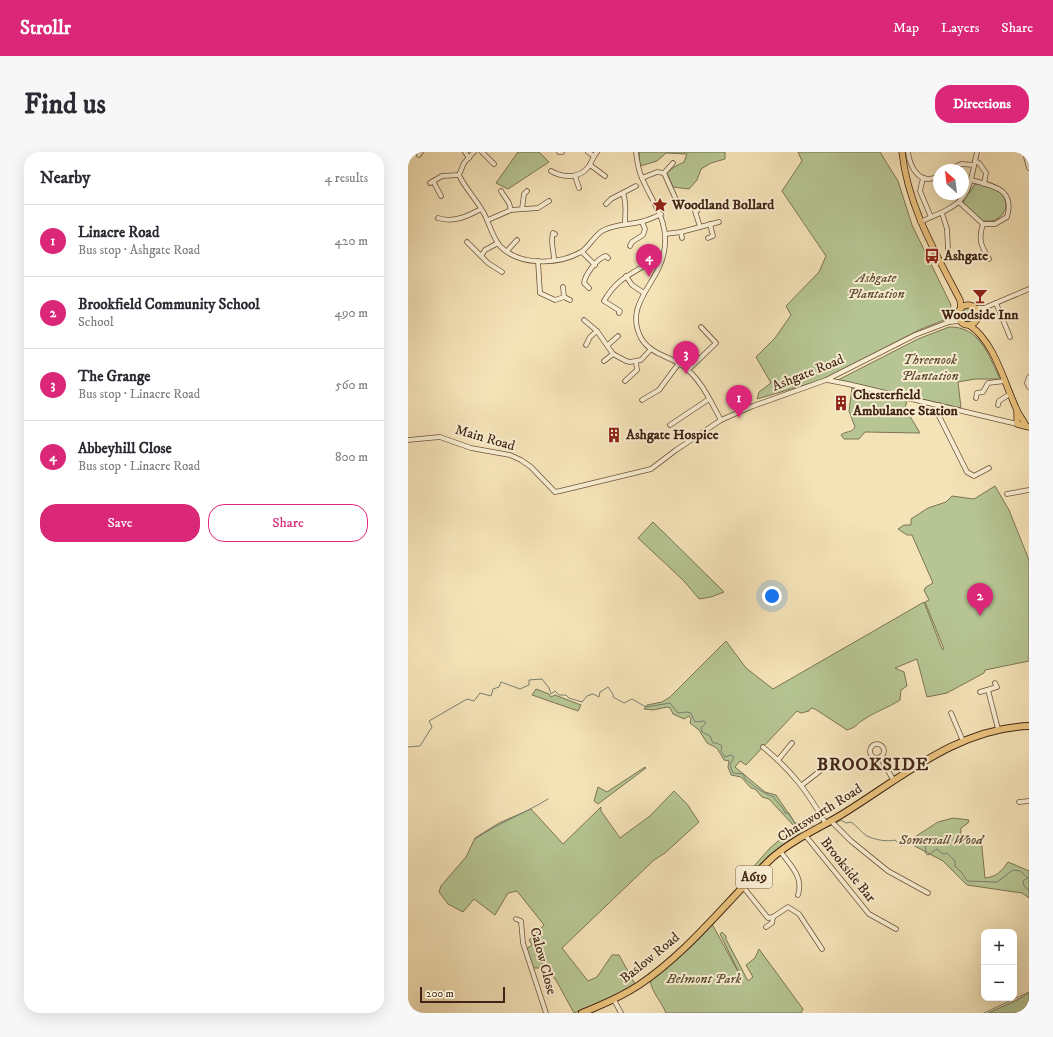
<!DOCTYPE html>
<meta charset="utf-8">
<style>
:root{--surface:#fff;--page:#f7f7f7;--text:#2b2b33;--muted:#7c7c81;--line:#e1e1e2;--accent:#db2777}
body{margin:0;font-family:"IM FELL DW Pica",serif;background:var(--page);color:var(--text)}
.controls{position:absolute;right:12px;bottom:12px;display:grid;overflow:hidden;border-radius:8px;box-shadow:0 4px 16px #0002}
.controls button{width:36px;height:36px;display:grid;place-items:center;padding:0;border:0;border-bottom:1px solid var(--line);background:var(--surface);color:var(--text);font:20px sans-serif}
.compass{position:absolute;left:525px;top:12px;width:36px;height:36px;border-radius:50%;background:var(--surface);box-shadow:0 4px 16px #0002;rotate:332deg}
.scale{position:absolute;left:12px;bottom:10px;width:85px;box-sizing:border-box;padding-left:4px;border:2px solid #412415;border-top:0;font-size:11px;line-height:14px;white-space:nowrap;color:#412415;-webkit-text-stroke:3px #f8edd1;paint-order:stroke}
.you{position:absolute;left:364px;top:444px;width:14px;height:14px;margin:-10px;border:3px solid #fff;border-radius:50%;background:#1a73e8;box-shadow:0 0 0 6px #1a73e833}
.badge{display:grid;place-items:center;width:26px;height:26px;border-radius:50%;background:var(--accent);color:#fff;font-size:13px;font-weight:700}
.pin{position:absolute;translate:-50% -33px;filter:drop-shadow(0 1px 2px #0008)}
.pin::after{content:'';position:absolute;top:21px;width:14px;height:12px;background:inherit;clip-path:polygon(0 0,100% 0,50% 100%)}
.list{margin:0;padding:0;list-style:none}
h2{display:flex;justify-content:space-between;align-items:center;height:52px;margin:0;padding:0 16px;font-size:17px}
h2 small{font-size:13px;font-weight:400;color:var(--muted)}
.list li{display:grid;grid-template-columns:26px 1fr auto;gap:12px;align-items:center;box-sizing:border-box;height:72px;padding:0 16px;border-top:1px solid var(--line)}
.list b{display:block;font-size:15px;white-space:nowrap}
.list p{margin:0;font-size:13px;white-space:nowrap;color:var(--muted)}
.list em{font-size:13px;font-style:normal;color:var(--muted)}
.actions{display:flex;gap:8px;padding:12px 16px}
.actions a{flex:1;padding:9px 0;border:1px solid var(--accent);border-radius:16px;text-align:center;font-size:14px;color:var(--accent)}
.actions .main{background:var(--accent);color:#fff}
.map{position:relative;flex:none;width:621px;height:861px;overflow:hidden;border-radius:16px}
header{display:flex;align-items:center;gap:24px;box-sizing:border-box;height:56px;padding:0 20px;background:var(--accent);color:#fff}
header strong{font-size:19px}
nav{display:flex;gap:22px;margin-inline-start:auto;font-size:14px}
.intro{display:flex;align-items:center;justify-content:space-between;box-sizing:border-box;height:96px;padding:0 24px}
h1{margin:0;font-size:28px}
.button{padding:10px 18px;border-radius:16px;background:var(--accent);color:#fff;font-size:14px;font-weight:700}
main{display:flex;gap:24px;padding:0 24px}
aside{flex:1;background:var(--surface);border-radius:16px;box-shadow:0 4px 16px #0002}
.map>svg:first-child{display:block}
</style>
<header>
<strong>Strollr</strong>
<nav><a>Map</a><a>Layers</a><a>Share</a></nav>
</header>
<div class="intro"><h1>Find us</h1><a class="button">Directions</a></div>
<main>
<aside>
<h2>Nearby<small>4 results</small></h2>
<ul class="list">
<li><span class="badge">1</span><div><b>Linacre Road</b><p>Bus stop · Ashgate Road</p></div><em>420 m</em></li>
<li><span class="badge">2</span><div><b>Brookfield Community School</b><p>School</p></div><em>490 m</em></li>
<li><span class="badge">3</span><div><b>The Grange</b><p>Bus stop · Linacre Road</p></div><em>560 m</em></li>
<li><span class="badge">4</span><div><b>Abbeyhill Close</b><p>Bus stop · Linacre Road</p></div><em>800 m</em></li>
</ul>
<div class="actions"><a class="main">Save</a><a>Share</a></div>
</aside>
<div class="map">
<svg width="621" height="861" viewBox="0 0 621 861">
<rect width="100%" height="100%" fill="#f5e3b8"/>
<filter id="stains"><feTurbulence type="fractalNoise" baseFrequency=".005" numOctaves="4"/><feColorMatrix values="0 0 0 0 .2 0 0 0 0 .09 0 0 0 0 .02 0 0 0 .5 -.17"/></filter>
<radialGradient id="worn" r=".72"><stop offset=".6" stop-color="#630" stop-opacity="0"/><stop offset="1" stop-color="#630" stop-opacity=".3"/></radialGradient>
<g fill="#b6c593" stroke="#7c7454">
<path d="M110 0H131L141 10 100 37 88 31Z"/>
<path d="M231 0H317V7L303 11 293 17 289 28 281 37 265 35 259 21 266 15 276 10 279 2 258 1 249 9 232 14Z"/>
<path d="M390 0H472L490 29 504 73 543 153 541 166 511 178 417 227 349 247 351 240 363 231 348 205 367 186 383 163 378 154 411 120 418 104 374 39 394 9Z"/>
<path d="M567 32C583 32 599 38 598 56 593 67 587 70 575 69L556 52 555 50Z"/>
<circle cx="559" cy="162" r="8"/>
<path d="M541 175C572 174 581 204 592 227H567L550 230 553 256 430 228 510 187Z"/>
<path d="M444 236 499 249 497 256 512 281 457 280 451 287H436L433 283C437 279 444 281 447 275L441 259Z"/>
<path d="M587 334 601 358 621 408V509L577 518 576 521 539 541 519 545 509 507 487 516 496 520 499 534 493 538 492 548C480 556 466 560 455 568 447 573 451 574 439 578L407 557 403 556 401 559 393 561 389 559 338 613 332 609 327 615 357 640 368 643 393 680 360 704 336 731 332 730 362 696 383 678 386 674 361 647 354 645 347 637 343 636 333 625 323 623 320 615 321 609 316 608 309 596 299 591 291 578 282 571 283 567 281 564 276 567 265 562 262 556 259 555 245 558 236 557 239 553 254 550 262 545 318 489 338 516 365 537 516 450 534 497H536L517 450 521 448 516 438 518 435 525 431 504 383H499L490 377 496 373H503V367L520 356 538 350 544 344 566 347Z"/>
<path d="M245 370 309 433 316 440 303 445 291 447 276 429 230 386Z"/>
<path d="M128 537 141 542 143 545 147 543 173 553 170 559 124 543Z"/>
<path d="M237 615 238 616 190 652 186 649 190 635 199 640Z"/>
<path d="M266 639 279 652 291 670 257 701 246 708 154 796 180 829 189 825 204 803H211L227 832 205 844 166 861 149 830 136 810 131 816H124L118 797 124 793 121 788 136 773 109 739 100 741 87 763 66 747 55 760 40 752 31 740 33 734 58 705 67 686 91 671 123 657 155 692 193 655V659L212 686 242 664Z"/>
<path d="M545 666 561 668 560 671 553 676 552 690 573 686 577 726C588 725 594 719 600 710L621 719V746L614 741 559 733 535 709 499 690 530 670Z"/>
<path d="M304 772 332 823 312 782 314 780 318 784V787L340 829 345 825 338 813 347 806 351 797 395 857 393 861H258C253 849 245 842 242 829Z"/>
<path d="M621 841V861H580L609 848Z"/>
</g>
<g fill="none" stroke-linecap="round" stroke-linejoin="round">
<g stroke="#788073" stroke-width="1">
<path d="M0 595 12 594 24 575 21 569 59 547 66 549 72 541 83 544 85 537 91 535 93 530 112 537 121 533V528L134 527 141 536 143 542 147 539 151 543H158L161 546 174 550 179 544 185 542 191 545 192 540 200 535 205 542V545L216 551 224 547 238 555 262 551 270 561 278 560 283 561 287 570 296 569 298 571 293 576 294 580 302 584 305 591H309L314 594 313 599 317 605 323 603 326 605 322 613 325 621 336 622V626C346 634 354 641 366 645 368 651 374 652 377 661H381L387 671 401 670 405 674"/>
<path d="M428 671 433 668 438 671 443 670C449 674 454 681 459 684 467 688 480 690 487 688L493 694 509 689 513 692H517L518 702 520 703 529 697 535 702 539 701 547 709V714L554 721 559 729 589 730 605 718 612 719 620 726 615 729 616 734 621 738"/>
<path d="M414 677 424 673"/>
<path d="M67 687C90 671 116 662 140 647"/>
<path d="M576 861 621 840"/>
</g>
<defs>
<g id="minor">
<path d="M57 0 61 6"/>
<path d="M66 0 56 11 51 23C57 36 67 46 74 58 81 69 84 85 92 94 111 114 150 113 173 100 181 95 186 84 194 79 204 73 216 73 227 71 236 70 245 66 253 62"/>
<path d="M74 0 86 12"/>
<path d="M151 0H154"/>
<path d="M180 0 186 4"/>
<path d="M228 0C229 9 230 18 234 26 245 52 262 70 256 100 251 131 215 152 233 186 243 203 262 204 275 214 294 228 302 249 313 268"/>
<path d="M500 0C502 16 512 34 531 24"/>
<path d="M621 1 618 5 621 16"/>
<path d="M11 3V2L13 0"/>
<path d="M567 9 571 11 578 21 576 32"/>
<path d="M182 13 197 24"/>
<path d="M540 18 553 12 566 13"/>
<path d="M143 19C155 26 172 27 181 14 184 10 185 4 189 0"/>
<path d="M256 21 265 11"/>
<path d="M167 24 171 36"/>
<path d="M234 26 249 20 256 21 270 52"/>
<path d="M515 26 512 39 523 65"/>
<path d="M25 29 33 44"/>
<path d="M22 31 34 24 51 23"/>
<path d="M93 39 101 51 103 58"/>
<path d="M215 41C219 52 217 60 217 71"/>
<path d="M551 50 575 72H587L599 65C607 37 586 34 563 28"/>
<path d="M198 52 203 47 228 34"/>
<path d="M114 57 116 42 119 39"/>
<path d="M290 58 287 59 292 75"/>
<path d="M534 61 539 77 540 97"/>
<path d="M30 66C46 71 60 64 73 57"/>
<path d="M80 68 103 58 130 56 141 49"/>
<path d="M512 70C559 50 559 49 569 0"/>
<path d="M575 72C570 87 573 94 581 107"/>
<path d="M273 80 274 86"/>
<path d="M257 82 273 80 311 70"/>
<path d="M300 86 305 84 302 72"/>
<path d="M59 90 80 111 94 120"/>
<path d="M222 94 224 90 235 83 237 77 234 70"/>
<path d="M99 99 109 88"/>
<path d="M174 100 187 113"/>
<path d="M73 104 77 98 90 91"/>
<path d="M146 108C146 98 142 91 145 81L147 82"/>
<path d="M130 109 132 141 147 148 156 145 162 148"/>
<path d="M218 124 224 133 236 141"/>
<path d="M155 135 156 145"/>
<path d="M181 136 176 131C177 123 189 106 198 104L200 106"/>
<path d="M588 151 602 185"/>
<path d="M567 156H576"/>
<path d="M211 161 212 159 196 149C207 130 217 125 236 114L235 112"/>
<path d="M569 162 576 156 621 137"/>
<path d="M176 168 189 179 205 202 218 209 222 210 233 208 243 197"/>
<path d="M541 169 550 161"/>
<path d="M178 193 182 185 189 179"/>
<path d="M200 193 210 184"/>
<path d="M196 209 205 202"/>
<path d="M280 218 308 191 293 175"/>
<path d="M621 225 619 231 621 235"/>
<path d="M419 228 440 232 609 272"/>
<path d="M217 229 229 218 228 210"/>
<path d="M568 246 569 241 575 240 580 231 597 229"/>
<path d="M234 248 251 238 271 211"/>
<path d="M531 253V264L559 320 566 324 581 316"/>
<path d="M590 253 591 249 602 242"/>
<path d="M262 273 301 247"/>
<path d="M0 288 32 285 63 296 102 303 113 308 123 315 147 340 152 339 243 317 268 298 313 268 345 254 418 228 507 183 541 170 552 169"/>
<path d="M599 342 621 338"/>
<path d="M580 538 590 577"/>
<path d="M572 540 589 535 587 531"/>
<path d="M543 561 555 589"/>
<circle cx="469" cy="599" r="7"/>
<path d="M355 595C384 619 399 639 418 672"/>
<path d="M472 605 486 629"/>
<path d="M370 608 384 591"/>
<path d="M394 633 412 619 419 610"/>
<path d="M611 650 621 649"/>
<path d="M423 669 443 689 480 719 520 741"/>
<path d="M397 683 461 762 488 777"/>
<path d="M372 699C382 713 396 725 390 743"/>
<path d="M336 736 360 766 365 765 364 771 358 775"/>
<path d="M365 765 380 755 391 762 414 797"/>
<path d="M108 767 113 769 115 791 138 861"/>
<path d="M206 848 213 861"/>
</g>
<g id="major">
<path d="M494 0C500 54 527 100 552 148L553 156"/>
<circle cx="560" cy="163" r="10"/>
<path d="M561 173C587 190 596 231 609 258 611 264 616 268 618 274"/>
<path d="M609 260V272L621 275"/>
</g>
<path id="highway" d="M174 861C194 853 213 845 231 833 282 799 319 748 364 706 384 688 410 677 433 663 492 627 549 576 621 574"/>
</defs>
<use href="#minor" stroke="#6e543e" stroke-width="5.5"/>
<use href="#major" stroke="#412415" stroke-width="7"/>
<use href="#highway" stroke="#412415" stroke-width="8"/>
<use href="#minor" stroke="#f8edd1" stroke-width="4"/>
<use href="#major" stroke="#eac27c" stroke-width="5.5"/>
<use href="#highway" stroke="#eac27c" stroke-width="6"/>
</g>
<defs>
<symbol id="sight-bare" viewBox="-9 -9 18 18"><path d="M0-6L1.8-2.2L6-1.7L2.9 1.2L3.7 5.4L0 3.3L-3.7 5.4L-2.9 1.2L-6-1.7L-1.8-2.2Z" fill="#8f2418" stroke="#f8edd1" stroke-width="2.5" paint-order="stroke"/></symbol>
<symbol id="bus-bare" viewBox="-9 -9 18 18"><path d="M-5-6H5V4H4V6H2V4H-2V6H-4V4H-5ZM-3.5-4V0h7V-4ZM-3.5 1.2v1.5H-2V1.2ZM2 1.2v1.5H3.5V1.2Z" fill="#8f2418" stroke="#f8edd1" stroke-width="2.5" paint-order="stroke"/></symbol>
<symbol id="bar-bare" viewBox="-9 -9 18 18"><path d="M-6-5H6L.8 .8V4.5H3.5V6h-7V4.5H-.8V.8Z" fill="#8f2418" stroke="#f8edd1" stroke-width="2.5" paint-order="stroke"/></symbol>
<symbol id="building-bare" viewBox="-9 -9 18 18"><path d="M-4-6H4V6H1V3H-1V6H-4ZM-2.5-4.3h1.7v1.8h-1.7ZM.8-4.3h1.7v1.8H.8ZM-2.5-1h1.7V.8h-1.7ZM.8-1h1.7V.8H.8Z" fill="#8f2418" stroke="#f8edd1" stroke-width="2.5" paint-order="stroke"/></symbol>
</defs>
<g fill-rule="evenodd">
<use href="#sight-bare" x="241" y="42" width="22" height="22"/>
<use href="#bus-bare" x="513" y="93" width="22" height="22"/>
<use href="#bar-bare" x="561" y="133" width="22" height="22"/>
<use href="#building-bare" x="422" y="240" width="22" height="22"/>
<use href="#building-bare" x="195" y="272" width="22" height="22"/>
</g>
<g text-anchor="middle" dominant-baseline="central" stroke-width="4" stroke-linejoin="round" paint-order="stroke">
<rect fill="#f8edd1" stroke="#78604d" stroke-width="1" x="328" y="714" width="36" height="22" rx="3"/>
<g font-size="13" font-weight="bold" fill="#412415">
<text x="346" y="725">A619</text>
</g>
<g font-size="14" font-weight="bold" fill="#412415" stroke="#f8edd1" text-anchor="start">
<text x="264" y="53">Woodland Bollard</text>
<text x="536" y="104">Ashgate</text>
<text x="572" y="163" text-anchor="middle">Woodside Inn</text>
<text x="445" y="243">Chesterfield<tspan x="445" dy="16">Ambulance Station</tspan></text>
<text x="218" y="283">Ashgate Hospice</text>
</g>
<g font-size="14" font-style="italic" fill="#5e4c34" stroke="#f8edd1">
<text x="468" y="126">Ashgate<tspan x="468" dy="16">Plantation</tspan></text>
<text x="522" y="208">Threenook<tspan x="522" dy="16">Plantation</tspan></text>
<text x="533" y="688">Somersall Wood</text>
<text x="296" y="827">Belmont Park</text>
</g>
<g font-size="14" fill="#412415" stroke="#f8edd1">
<text transform="translate(400 221) rotate(-22)">Ashgate Road</text>
<text transform="translate(77 286) rotate(16)">Main Road</text>
<text transform="translate(412 661) rotate(-32)">Chatsworth Road</text>
<text transform="translate(440 718) rotate(51)">Brookside Bar</text>
<text transform="translate(242 806) rotate(-39)">Baslow Road</text>
<text transform="translate(135 809) rotate(75)">Calow Close</text>
</g>
<g font-size="18" font-weight="bold" letter-spacing="1" fill="#412415" stroke="#f8edd1">
<text x="465" y="613">BROOKSIDE</text>
</g>
</g>
<rect width="100%" height="100%" filter="url(#stains)"/>
<rect width="100%" height="100%" fill="url(#worn)"/>
</svg>
<div class="controls">
<button>+</button>
<button>−</button>
</div>
<svg class="compass" viewBox="-18 -18 36 36"><path d="M0-13l5 13h-10z" fill="#e53935"/><path d="M0 13l5-13h-10z" fill="#7c7c81"/></svg>
<div class="scale">200 m</div>
<div class="you"></div>
<div class="pin badge" style="left:331px;top:266px">1</div>
<div class="pin badge" style="left:572px;top:464px">2</div>
<div class="pin badge" style="left:278px;top:222px">3</div>
<div class="pin badge" style="left:241px;top:125px">4</div>
</div>
</main>
